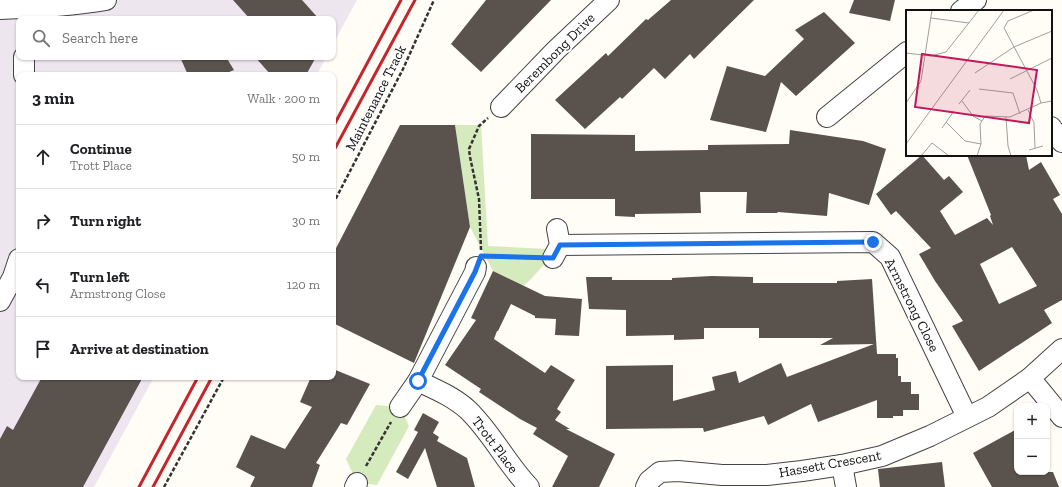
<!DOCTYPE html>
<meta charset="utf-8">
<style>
:root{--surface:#fff;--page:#f6f6f6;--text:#202124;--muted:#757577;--line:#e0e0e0}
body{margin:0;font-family:"Zilla Slab",serif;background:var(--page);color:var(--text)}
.controls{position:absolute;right:12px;bottom:12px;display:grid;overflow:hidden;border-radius:8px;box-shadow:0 1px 3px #0004}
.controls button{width:36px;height:36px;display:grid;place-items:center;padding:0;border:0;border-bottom:1px solid var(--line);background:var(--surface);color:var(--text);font:20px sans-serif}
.stop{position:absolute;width:12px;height:12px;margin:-9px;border:3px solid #1a73e8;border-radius:50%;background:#fff}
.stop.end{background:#1a73e8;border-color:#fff;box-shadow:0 1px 4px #0008}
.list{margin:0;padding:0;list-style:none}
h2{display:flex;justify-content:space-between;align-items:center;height:52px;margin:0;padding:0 16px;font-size:17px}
h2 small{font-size:13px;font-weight:400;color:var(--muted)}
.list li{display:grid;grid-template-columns:26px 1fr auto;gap:12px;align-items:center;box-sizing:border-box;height:64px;padding:0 16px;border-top:1px solid var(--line)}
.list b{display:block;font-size:15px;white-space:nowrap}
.list p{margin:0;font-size:13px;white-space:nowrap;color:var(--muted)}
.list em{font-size:13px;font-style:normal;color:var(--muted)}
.icon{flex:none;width:22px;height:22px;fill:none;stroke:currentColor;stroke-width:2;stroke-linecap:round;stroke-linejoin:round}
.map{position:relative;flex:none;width:1062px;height:487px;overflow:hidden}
.search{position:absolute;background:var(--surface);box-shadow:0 1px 3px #0004;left:16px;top:16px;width:320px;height:44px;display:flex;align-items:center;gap:10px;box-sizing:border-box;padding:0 14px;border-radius:8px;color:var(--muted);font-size:15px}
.panel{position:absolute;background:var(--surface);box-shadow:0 1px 3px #0004;left:16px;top:72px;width:320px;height:308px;border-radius:8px}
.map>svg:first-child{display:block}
</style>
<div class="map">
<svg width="1062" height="487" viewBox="0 0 1062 487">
<rect width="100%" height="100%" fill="#fffdf5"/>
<path fill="#eee6ef" d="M0 0H357L333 44V19H19V57H326L317 75H19V377H154L94 487H0Z"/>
<g fill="#d5ebbd">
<path d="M455 125H481L488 246 549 249 550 258 531 279 523 286 493 271 470 227Z"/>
<path d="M376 405 400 407 409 426 377 485 357 483 346 459Z"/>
</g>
<g fill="#5a524d" fill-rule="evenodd">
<path d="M233 0H302L319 19H250Z"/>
<path d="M486 0H551L481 72 451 44Z"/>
<path d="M671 0H754L694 59 690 54 665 79 654 68 622 99 620 97 585 129 555 100 606 53 608 56 646 19 648 20Z"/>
<path d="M854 0H895L890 21 849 13Z"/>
<path d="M824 12 855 43 796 96 781 82 766 132 710 120 727 66 765 76 804 39 795 30Z"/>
<path d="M180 57H226L234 70 222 75H188Z"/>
<path d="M255 57H316L306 75H271Z"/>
<path d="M400 125H455L470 227 414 363 333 323V254Z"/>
<path d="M790 130 863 141 886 149 869 205 829 193 827 216 778 212 777 213H746L747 192H700L701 213 635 214V217L615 216V199H531V134L635 135V151L708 150V145L789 144Z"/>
<path d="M922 155 944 180 949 176 963 192 940 211 955 235 987 218 993 225 990 216 991 215 967 155H1026L1029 170 1041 162 1060 195 1053 199 1062 214V300L1044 310 1052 323 979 371 952 326 963 321 935 281 919 254 931 248 896 211 891 215 876 194ZM1012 247 1037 286 999 304 980 264Z"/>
<path d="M493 271 545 296 582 299 579 336 555 335 556 319 535 318V316L511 304 498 331H496H497L494 339 545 373 551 365 575 380 557 409 561 412 555 420 570 429H566L615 454 599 487H552L568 456 533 434 537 428 520 419 479 392 481 389 445 365 476 320 471 318Z"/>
<path d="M712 276 753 277V283H837V281L872 279 877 354H896V358H898V376H901V382H911V394H919V410H903V416H893V418H877V400L818 422 811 404 768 425 764 416 704 432 703 428 606 429V366L673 365V401L715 390 712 377 736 371 739 383 781 363 787 377 874 344 820 345 833 338H759V328H704V339L674 340V335L626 336V310L589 309 586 277H612V280H672V278Z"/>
<path d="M333 369 370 384 347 425 341 423 316 463 320 465 312 487H250L255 477 236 467 251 435 285 449 312 407 300 402 311 377H333Z"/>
<path d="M42 377H143L83 487H0V439L7 426 13 430Z"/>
<path d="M423 413 439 422 433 433 439 437 437 441 467 458 475 487H437L425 448 408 479 396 472 418 432 414 430Z"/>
<path d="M1017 429V472H1053L1059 487H992L973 453Z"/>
<path d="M942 462 945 487H880L878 469Z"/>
</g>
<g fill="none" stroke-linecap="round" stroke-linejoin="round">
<defs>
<g id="minor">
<path d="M0 9C35 8 71 6 106 0"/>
<path d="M961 11 976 0"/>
<path d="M24 75V57"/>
<path d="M501 107 556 50 609 0"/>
<path d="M827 117 907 52"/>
<path d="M1051 127 1062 142"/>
<path d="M560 245 873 242 890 257 967 417"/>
<path d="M553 258 560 245 557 229"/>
<path d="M0 301 13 277 19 259"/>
<path d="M1030 378 1062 417"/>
<path d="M418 381C435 389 454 397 468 410 492 433 506 463 529 487"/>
<path d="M400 407 418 381 475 272 476 267"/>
<path d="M842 465 846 487"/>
<path d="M355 487 357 483"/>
<path d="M646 487 649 481 660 472 678 471 722 475H767L802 471 842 465 882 456 930 436 988 407 1030 378 1062 349"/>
</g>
</defs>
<use href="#minor" stroke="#444" stroke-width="22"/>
<g stroke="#333" stroke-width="2.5" stroke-dasharray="4 2" stroke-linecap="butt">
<path d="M333 204 403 69 434 0"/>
<path d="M481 250 479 199 470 157 469 149 479 126 488 118"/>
<path d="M492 256 535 258"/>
<path d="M366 466 391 422"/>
<path d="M164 487 224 377"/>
</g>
<use href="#minor" stroke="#fff" stroke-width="20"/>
<g stroke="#c4262e" stroke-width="3">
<path d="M333 127 401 0"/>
<path d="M333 152 415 0"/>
<path d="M139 487 198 377"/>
<path d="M153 487 212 377"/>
</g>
</g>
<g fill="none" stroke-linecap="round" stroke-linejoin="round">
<path stroke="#1a73e8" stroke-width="5" d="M418 381 475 272 481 256 553 258 560 245 873 242"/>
</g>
<g text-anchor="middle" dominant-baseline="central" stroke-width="4" stroke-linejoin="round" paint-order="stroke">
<g font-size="14" fill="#111" stroke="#fff">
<text transform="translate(555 53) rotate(-45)">Berembong Drive</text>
<text transform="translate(376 98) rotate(-63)">Maintenance Track</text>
<text transform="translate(912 305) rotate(63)">Armstrong Close</text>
<text transform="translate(495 445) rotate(53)">Trott Place</text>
<text transform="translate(830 464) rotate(-10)">Hassett Crescent</text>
</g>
</g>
<g transform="translate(906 10)">
<rect width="146" height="146" fill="#fffdf5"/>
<path fill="none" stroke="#a09f9a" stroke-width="1" d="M128 0 102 11 98 18 131 80 135 93M25 8 63 13M0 43 25 46 40 42 73 0M69 63 108 37 146 21M104 69 146 48M73 79 107 83 114 104M56 91 67 106 76 111M0 93 15 71 26 0M53 94 64 80M122 100 128 113 129 138M100 107 102 136 105 146M40 112 59 131 75 134M36 118 48 101M0 134 98 0M123 140 137 136M15 146 26 133 43 146M71 146 75 134 74 114 79 106 104 107 135 93 146 91"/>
<path fill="#c2185b" fill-opacity="0.15" stroke="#c2185b" stroke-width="2" d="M16 44 131 60 123 113 9 97Z"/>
<rect width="146" height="146" fill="none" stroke="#111" stroke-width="2"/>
</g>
</svg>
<div class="controls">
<button>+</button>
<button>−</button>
</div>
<div class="stop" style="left:418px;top:381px"></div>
<div class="stop end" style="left:873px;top:242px"></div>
<div class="search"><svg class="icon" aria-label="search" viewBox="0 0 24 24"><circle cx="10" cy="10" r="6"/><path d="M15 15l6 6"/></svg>Search here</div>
<section class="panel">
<h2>3 min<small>Walk · 200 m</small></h2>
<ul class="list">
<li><svg class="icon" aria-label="ahead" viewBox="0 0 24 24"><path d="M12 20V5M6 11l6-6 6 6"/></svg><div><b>Continue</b><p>Trott Place</p></div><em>50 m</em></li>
<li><svg class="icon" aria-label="right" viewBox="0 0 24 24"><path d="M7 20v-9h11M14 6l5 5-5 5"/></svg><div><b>Turn right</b></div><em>30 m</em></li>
<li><svg class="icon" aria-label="left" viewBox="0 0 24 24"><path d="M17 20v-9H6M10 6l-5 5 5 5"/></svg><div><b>Turn left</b><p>Armstrong Close</p></div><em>120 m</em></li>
<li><svg class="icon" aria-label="arrive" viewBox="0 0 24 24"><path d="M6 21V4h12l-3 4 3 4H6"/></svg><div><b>Arrive at destination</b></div></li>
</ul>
</section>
</div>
